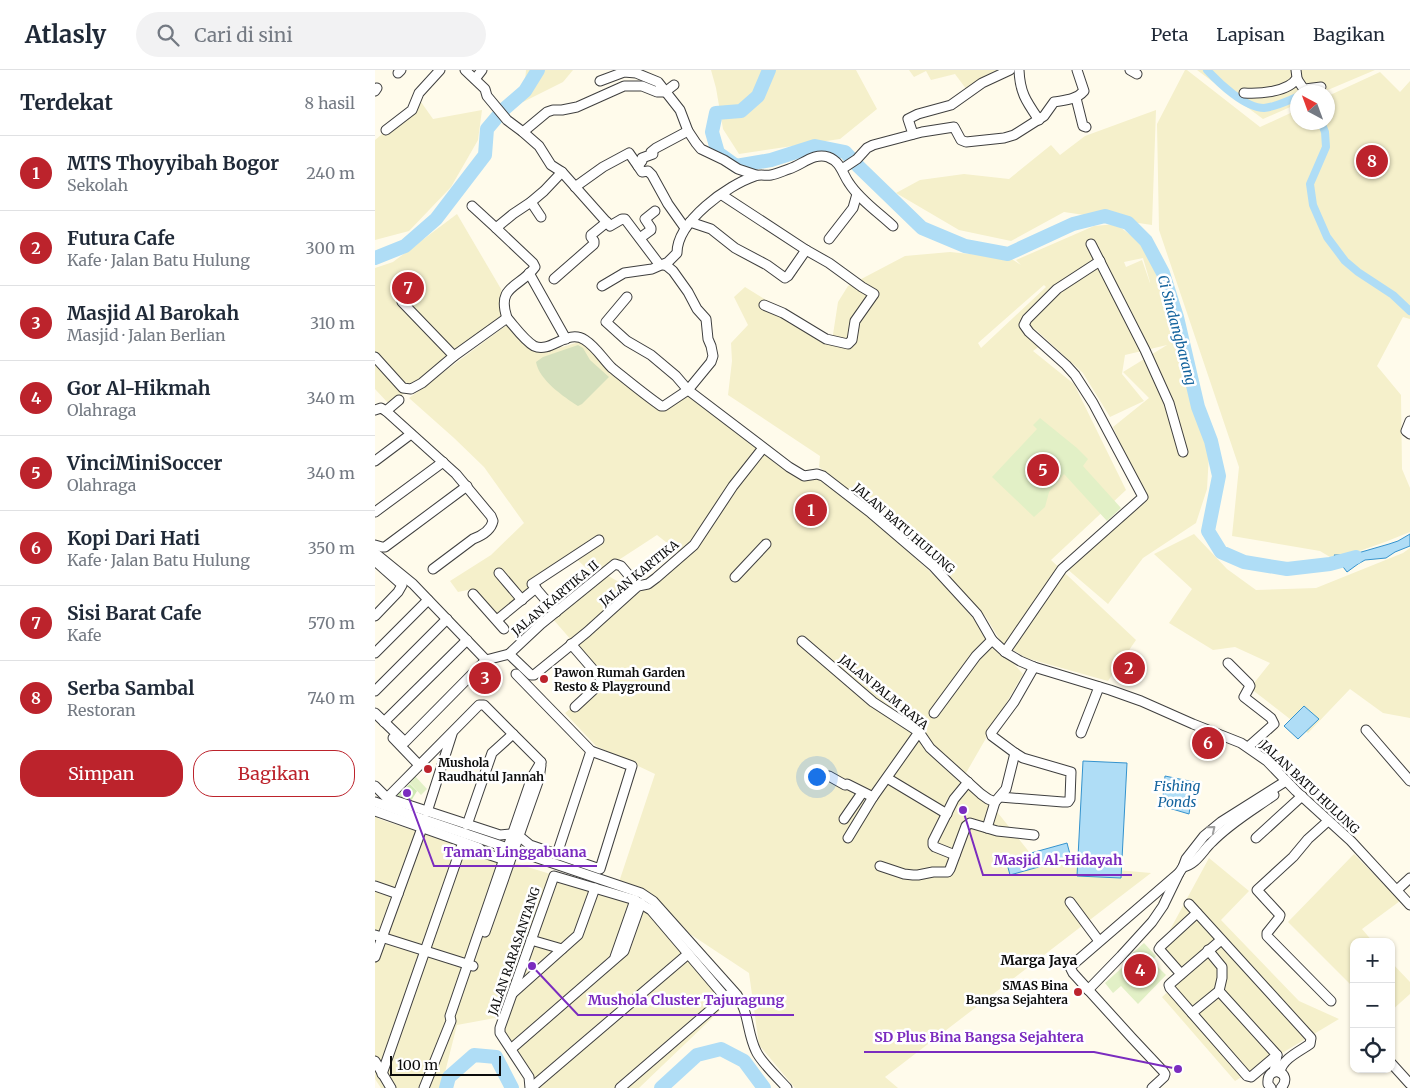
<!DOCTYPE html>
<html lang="id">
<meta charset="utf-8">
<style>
:root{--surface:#fff;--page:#f2f2f3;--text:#1f2937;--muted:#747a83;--line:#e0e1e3;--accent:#bc232c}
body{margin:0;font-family:Merriweather,serif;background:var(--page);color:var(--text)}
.controls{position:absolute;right:15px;bottom:15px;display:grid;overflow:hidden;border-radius:10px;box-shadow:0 1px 4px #0004}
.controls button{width:45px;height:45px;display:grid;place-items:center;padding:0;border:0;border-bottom:1px solid var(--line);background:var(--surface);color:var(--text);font:25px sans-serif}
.compass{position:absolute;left:915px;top:15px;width:45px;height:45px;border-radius:50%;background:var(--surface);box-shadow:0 1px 4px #0004;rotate:319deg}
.scale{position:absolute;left:15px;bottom:12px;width:111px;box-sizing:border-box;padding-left:5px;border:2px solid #0c0c0c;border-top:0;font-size:14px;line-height:18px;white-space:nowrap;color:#0c0c0c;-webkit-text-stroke:4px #fff;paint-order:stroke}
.you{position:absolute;left:441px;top:706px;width:18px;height:18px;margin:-12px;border:4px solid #fff;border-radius:50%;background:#1a73e8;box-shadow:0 0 0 8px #1a73e833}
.badge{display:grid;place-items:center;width:32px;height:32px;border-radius:50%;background:var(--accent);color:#fff;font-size:16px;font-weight:700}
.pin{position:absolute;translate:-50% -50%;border:2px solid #fff;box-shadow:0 1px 5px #0006}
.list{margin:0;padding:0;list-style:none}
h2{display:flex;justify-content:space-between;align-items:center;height:65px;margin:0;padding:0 20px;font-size:21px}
h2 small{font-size:16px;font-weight:400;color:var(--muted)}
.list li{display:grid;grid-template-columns:32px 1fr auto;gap:15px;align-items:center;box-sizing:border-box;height:75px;padding:0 20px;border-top:1px solid var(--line)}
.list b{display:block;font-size:19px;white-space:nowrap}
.list p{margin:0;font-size:16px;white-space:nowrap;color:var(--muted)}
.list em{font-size:16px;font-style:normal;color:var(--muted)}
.actions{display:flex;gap:10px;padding:15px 20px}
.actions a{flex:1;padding:11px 0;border:1px solid var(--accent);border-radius:20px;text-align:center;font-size:18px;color:var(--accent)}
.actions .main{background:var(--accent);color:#fff}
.icon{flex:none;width:28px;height:28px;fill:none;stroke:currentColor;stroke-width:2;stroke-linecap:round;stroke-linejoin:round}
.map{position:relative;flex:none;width:1035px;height:1018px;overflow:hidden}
header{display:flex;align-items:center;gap:30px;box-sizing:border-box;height:70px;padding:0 25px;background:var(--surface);border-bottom:1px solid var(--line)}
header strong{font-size:24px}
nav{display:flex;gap:28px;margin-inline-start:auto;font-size:18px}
.search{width:350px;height:45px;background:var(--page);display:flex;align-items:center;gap:12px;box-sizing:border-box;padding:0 18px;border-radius:28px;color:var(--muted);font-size:19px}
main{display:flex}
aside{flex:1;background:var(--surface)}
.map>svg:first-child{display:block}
</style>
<header>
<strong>Atlasly</strong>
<div class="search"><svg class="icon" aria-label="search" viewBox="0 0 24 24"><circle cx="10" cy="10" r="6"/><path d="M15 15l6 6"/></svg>Cari di sini</div>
<nav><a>Peta</a><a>Lapisan</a><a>Bagikan</a></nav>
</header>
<main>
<aside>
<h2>Terdekat<small>8 hasil</small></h2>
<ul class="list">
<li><span class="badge">1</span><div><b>MTS Thoyyibah Bogor</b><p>Sekolah</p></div><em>240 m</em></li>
<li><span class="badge">2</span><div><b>Futura Cafe</b><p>Kafe · Jalan Batu Hulung</p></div><em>300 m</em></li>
<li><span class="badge">3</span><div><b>Masjid Al Barokah</b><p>Masjid · Jalan Berlian</p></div><em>310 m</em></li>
<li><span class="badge">4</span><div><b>Gor Al-Hikmah</b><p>Olahraga</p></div><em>340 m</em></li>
<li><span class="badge">5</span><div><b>VinciMiniSoccer</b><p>Olahraga</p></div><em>340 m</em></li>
<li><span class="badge">6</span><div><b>Kopi Dari Hati</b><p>Kafe · Jalan Batu Hulung</p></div><em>350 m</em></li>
<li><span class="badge">7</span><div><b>Sisi Barat Cafe</b><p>Kafe</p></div><em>570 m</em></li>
<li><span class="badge">8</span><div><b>Serba Sambal</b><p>Restoran</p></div><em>740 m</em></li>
</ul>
<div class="actions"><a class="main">Simpan</a><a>Bagikan</a></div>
</aside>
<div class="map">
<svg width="1035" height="1018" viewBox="0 0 1035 1018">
<rect width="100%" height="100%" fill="#fffbeb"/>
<g fill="#f5f0cb" fill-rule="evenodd">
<path d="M151 0H198L188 12 148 32Z"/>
<path d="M336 0H481L502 39 465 69 364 84 348 59 341 18Z"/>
<path d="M534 0H627L617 3 592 20 580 4 556 10 551 1 539 7Z"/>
<path d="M810 0H812L885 57 922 40V52H952L953 26 1005 2 1025 22 1035 11V249L1028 247 1002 296 1026 325 1027 399 1035 418V462L1010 472 976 484 955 487 945 481 857 466 864 397 784 160 782 54Z"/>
<path d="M822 0H1000L948 22H922V34L888 49Z"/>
<path d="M46 32 58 49 107 40 103 70 76 117 34 161 0 170V70Z"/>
<path d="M781 40 777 155 689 142 636 171 584 160 521 123 545 110 589 104 634 109 676 75 685 85 710 66Z"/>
<path d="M82 144 126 219 131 251 14 334 0 319V198L18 192Z"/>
<path d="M741 154 766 173 775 187 785 216 807 298 834 384 832 419 821 453 768 488 733 534 691 498 767 424 738 357 774 328 748 302 792 275 750 285 747 304 769 331 735 347 708 303 659 258 669 273 658 281 699 314 751 420 676 490 761 570 733 611 651 588 626 572 611 547 550 482 444 397 445 386 353 325 357 291 356 273 373 255 359 227 370 217 457 271 463 232 473 216 530 186 575 182 635 188 646 195 641 190 719 156ZM768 188 775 212V213L767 190 751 197 749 192ZM669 215 671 217 606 278 603 273Z"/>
<path d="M137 251 171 282 204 272 288 337 317 325 401 394 425 409 446 408 510 460 565 511 648 604 591 703 663 793 776 803 510 1007 523 1018H420L384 975 374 903 315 864 276 823 244 812 280 704 221 676 190 643 231 610 177 548 230 504 263 523 310 487 282 465 236 495 221 507 197 485 122 547 97 519 83 522 75 511 116 485 149 453 109 397 79 368 34 328Z"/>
<path d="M819 464 852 499 881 520 941 518 1028 483 1035 478V648L1008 643 975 619 933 663 875 618 895 593 860 577 838 580 794 553 817 519 779 484Z"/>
<path d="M0 745 4 749 104 782 273 834 354 915 359 927 264 1018H161L156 1004 120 948 82 955 66 1018H6L0 1009Z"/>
<path d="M979 784 1025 831 987 859 998 872H979V918L913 852Z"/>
<path d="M834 788 874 821 846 850 924 931 964 949 860 1011 787 927 809 907 784 880Z"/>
<path d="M1016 892 1035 912V924L1016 941Z"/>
</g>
<path fill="#d0e9b5" d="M35 714 42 721 36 731 22 725Z"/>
<path fill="#d5e0bd" d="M203 275 208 278 215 290 234 307 207 334 203 336C189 327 164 310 161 292L168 287Z"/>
<g fill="#e2f0c6">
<path d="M665 348 702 378 713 389 708 396 746 438 732 451 689 404 674 422 670 437 659 447 617 407 662 359 658 355Z"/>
<path d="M40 706 52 719 46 725 34 712Z"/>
<path d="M769 873 781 886 777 891 791 905 763 934 746 916 738 923 730 913 750 895 753 887Z"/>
</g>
<g fill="#afddf6" stroke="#3593ce">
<path d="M1035 464V476L1020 482 1011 488 990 490 983 494 972 502 959 485H976L1014 474 1023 471Z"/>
<path d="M929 636 944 649 923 669 909 656Z"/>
<path d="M708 691 752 693 746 808 702 806Z"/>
<path d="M790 706 819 712 814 744 787 736Z"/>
<path d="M692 773 696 788 635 805 631 790Z"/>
</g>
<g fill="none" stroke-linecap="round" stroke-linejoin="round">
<g stroke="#afddf6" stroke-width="8">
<path d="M832 0C844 13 870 38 889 38 901 37 912 31 922 27"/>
<path d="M946 52 950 62 951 77 935 114 938 135 952 167 970 191 983 202 1018 225 1035 241"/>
</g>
<g stroke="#afddf6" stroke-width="14">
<path d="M394 0 383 26 366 41 341 43 337 62 343 83 361 96 396 90 440 76 470 82 484 97 547 158 590 176 633 184 698 154 730 146 753 153 771 171 788 203 802 247 823 337 836 371 844 406 833 461 846 482 869 492 912 499 955 494 981 487"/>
<path d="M0 188 30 176 61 149 110 85 112 59 128 40 150 21 163 0"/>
<path d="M71 1018 74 1007 99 985 121 987 137 1018"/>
<path d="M286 1018 322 985 346 979 369 991 389 1018"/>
</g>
<defs>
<g id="minor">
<path d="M644 0C645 23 651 31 664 50"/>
<path d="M755 0 762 4"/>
<path d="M23 3 26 0"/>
<path d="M100 9 107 0"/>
<path d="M922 9 928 18 930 19 946 17"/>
<path d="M225 11 249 2 261 3 283 12 305 40 313 61 321 73 326 79 349 90 363 99 381 105"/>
<path d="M0 21 2 18"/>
<path d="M869 23C884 24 914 22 922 8L921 0"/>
<path d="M701 28 708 56 711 57"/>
<path d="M11 60 37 40 44 23 65 0"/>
<path d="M148 62 172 42 178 40H187L202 37 249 16H267L282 22H290L299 15"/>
<path d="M538 64 533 49 543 44 576 35 607 13 635 0"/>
<path d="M263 96 267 102 273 101 277 105 293 134 310 158"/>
<path d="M467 99 482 89 492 78 498 75 547 62 579 57 586 70 591 72 629 68 639 65 669 46 679 32C690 30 701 30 709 21L702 0"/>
<path d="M200 117 228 97 254 83 263 96 267 91V88L278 84 276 82 281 78 313 61"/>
<path d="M347 125 431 180 454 193 487 217 499 224 480 251 477 270 473 274 451 269 408 243 389 235"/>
<path d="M156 132 166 147"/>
<path d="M97 136 121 158"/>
<path d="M315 152 336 159 360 178 392 195 410 208 413 206 431 180"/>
<path d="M265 168 276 160V158L270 149 280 141"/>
<path d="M454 169 478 138 482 124"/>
<path d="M716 174 770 280 794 333 808 382"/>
<path d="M154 203 191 269"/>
<path d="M179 209 219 174V171L216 167V165L232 152"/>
<path d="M227 216 249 203 277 199 293 192 302 183C302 151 353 115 380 106 385 104 391 106 396 105 402 104 408 101 414 99 427 95 439 82 453 87 466 92 467 103 474 113 485 130 503 142 518 156"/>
<path d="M252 227 231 252 252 271 276 285 301 306 313 320 414 397 429 406 442 404 448 406 496 443 558 496 602 544 617 570 630 582 645 591 659 597 735 620 766 631 818 654 866 673 892 691 921 721 976 771 1035 835"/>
<path d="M27 232 79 286"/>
<path d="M132 248C121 215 145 218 160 197L158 193 121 158 138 144 156 132 169 121 187 102"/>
<path d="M0 287 28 318 36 319 47 313 79 286 132 248C140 257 149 270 159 276 176 284 192 258 210 270 221 277 228 289 237 298 252 310 270 325 286 336H289L313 320 336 292 338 286 336 276 333 269 331 249 322 239 313 222 298 201 292 196 284 194 250 149H247L235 156 187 102 176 95 164 76 148 62 132 50 112 26 110 19 90 0"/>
<path d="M0 340 6 338 11 341 81 404 116 446 118 451C116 460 106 466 98 469L58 499"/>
<path d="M11 341 24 330"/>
<path d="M1035 351 1031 361 1035 364"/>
<path d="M0 391 36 364"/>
<path d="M0 442 68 392"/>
<path d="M0 475 7 477H10L92 416"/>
<path d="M0 483 38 514 111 590"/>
<path d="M0 491 27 515 23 522 0 546"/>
<path d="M124 503 147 530"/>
<path d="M360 507 391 474"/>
<path d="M98 524 129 559"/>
<path d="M181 542 157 514 224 470"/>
<path d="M122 550 161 518"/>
<path d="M427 571 498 632 544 662 555 678 606 724 613 729 620 732"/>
<path d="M196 574 228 611 200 637"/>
<path d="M630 582 687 499 768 427 718 333 700 305 691 295 654 262 649 255 652 249 682 219 725 191"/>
<path d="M0 583 53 530"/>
<path d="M134 584 156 605H159L212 562 263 516 273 514 281 508 319 475 358 416 388 378"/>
<path d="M853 593 874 614 875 616 869 627 896 648 899 654 873 677"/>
<path d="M0 621 72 549"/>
<path d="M0 643 30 672 111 590 134 584 166 554 240 494 246 496 263 516"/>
<path d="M559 643 601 586 617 570"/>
<path d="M9 652 92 570"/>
<path d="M991 660 1035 711"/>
<path d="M706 663 724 617"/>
<path d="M18 668 44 695"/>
<path d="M454 706 470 715 472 714 498 727"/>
<path d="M512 708 572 744"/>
<path d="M0 716 12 728 125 765 136 764 144 766 155 775 225 799 257 696 216 681 141 604"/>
<path d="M625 727 688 732H693L695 729 696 702 648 688 640 683 617 666 616 663 639 632 659 597"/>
<path d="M12 728 104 635H109L166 692"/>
<path d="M0 732 50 750 266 823 278 831 362 925C374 942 372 963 381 981 385 991 404 1009 412 1018"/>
<path d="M0 741 88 772 104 778 109 783 133 791"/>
<path d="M52 742 77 664"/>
<path d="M469 749 487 723"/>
<path d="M953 751 933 769 918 787 882 820 905 845 904 848 892 863V866L956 931"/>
<path d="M92 755 117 683 138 664"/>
<path d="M612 758 620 732 631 719 640 683"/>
<path d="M473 768 498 727 544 662"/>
<path d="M881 768 927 726"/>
<path d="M182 784 216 681"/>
<path d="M580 785 560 777 558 775V771L579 729 593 712"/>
<path d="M505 796 529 804 538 805H543L558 802H573L575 799 591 756 595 753 622 761 659 765"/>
<path d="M808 797C821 795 828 780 837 772 855 753 878 740 899 725"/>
<path d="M0 816 23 824"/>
<path d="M1022 820 1035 808"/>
<path d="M695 832 724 871"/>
<path d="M814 834 936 968 935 974C925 981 907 989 905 1002"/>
<path d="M110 862 164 709 166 695"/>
<path d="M0 865 98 896"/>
<path d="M156 870 187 879"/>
<path d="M846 870 796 913 794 915 795 918 872 1006 876 1007 902 985"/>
<path d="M0 887 47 758"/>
<path d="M240 887 260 830"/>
<path d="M806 904 784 879 786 876 822 843"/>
<path d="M713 920 746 886 777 852 788 836 804 803 808 797 811 789 829 766 846 752 911 711"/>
<path d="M844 921 902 985 899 1002"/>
<path d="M138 923 203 865 220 818"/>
<path d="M817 943 844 921 847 908V897L833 880"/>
<path d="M136 979 249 881 266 833"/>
<path d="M0 991 16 1018"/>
<path d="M1016 993 1035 1014"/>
<path d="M7 1004 88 772"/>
<path d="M49 1018 76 951 75 946 157 707 166 692"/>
<path d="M155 1018 154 1007 125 963V958L179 806 260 830 276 840 350 927"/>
<path d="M156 1018 313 884"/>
<path d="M245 1018 353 925"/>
<path d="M777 1018 789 1007 790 1004 788 1001 757 968 698 903 695 897 804 803"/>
<path d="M896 1018 893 1014C891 993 920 1002 906 1018"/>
</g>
</defs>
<use href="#minor" stroke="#3f3f3f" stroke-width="11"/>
<use href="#minor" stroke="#fff" stroke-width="9"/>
</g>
<defs><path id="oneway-chevron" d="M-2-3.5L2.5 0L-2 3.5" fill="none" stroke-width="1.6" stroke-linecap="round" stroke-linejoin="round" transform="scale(1.25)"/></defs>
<use stroke="#9e9e9e" href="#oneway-chevron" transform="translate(837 759) rotate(-39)"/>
<g fill="#bc232c" stroke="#fff" stroke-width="2">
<circle cx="169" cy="609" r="5"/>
<circle cx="53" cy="699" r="5"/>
<circle cx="703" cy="922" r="5"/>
</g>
<g text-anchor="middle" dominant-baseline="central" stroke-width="5" stroke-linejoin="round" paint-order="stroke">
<g font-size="12" fill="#0c0c0c" stroke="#fff">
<text transform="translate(529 458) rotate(41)">JALAN BATU HULUNG</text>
<text transform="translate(264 503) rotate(-39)">JALAN KARTIKA</text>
<text transform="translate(180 528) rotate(-40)">JALAN KARTIKA II</text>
<text transform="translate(509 622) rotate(39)">JALAN PALM RAYA</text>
<text transform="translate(935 717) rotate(43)">JALAN BATU HULUNG</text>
<text transform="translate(139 881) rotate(-71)">JALAN RARASANTANG</text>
</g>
<g font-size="12" font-weight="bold" fill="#0c0c0c" stroke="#fff" text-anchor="start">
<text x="179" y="602">Pawon Rumah Garden<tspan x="179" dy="14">Resto &amp; Playground</tspan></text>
<text x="63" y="692">Mushola<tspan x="63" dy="14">Raudhatul Jannah</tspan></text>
<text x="693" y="915" text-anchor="end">SMAS Bina<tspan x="693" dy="14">Bangsa Sejahtera</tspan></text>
</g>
<g font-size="14" font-style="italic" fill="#15649e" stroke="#fff">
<text transform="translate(802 260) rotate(75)">Ci Sindangbarang</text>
<text x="802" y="716">Fishing<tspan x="802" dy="16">Ponds</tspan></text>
</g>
<g font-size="14" font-weight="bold" fill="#0c0c0c" stroke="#fff">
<text x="664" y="890">Marga Jaya</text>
</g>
</g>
<path fill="none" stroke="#7b2cbf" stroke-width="2" d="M32 723L59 796H222M588 740L608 805H757M157 896L203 945H419M803 999L719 982H489"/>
<g fill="#7b2cbf" stroke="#fff" stroke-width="2">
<circle cx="32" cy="723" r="5"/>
<circle cx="588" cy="740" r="5"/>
<circle cx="157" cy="896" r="5"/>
<circle cx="803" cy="999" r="5"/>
</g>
<g font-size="14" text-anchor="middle" font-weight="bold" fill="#7b2cbf" stroke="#fff" stroke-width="5" stroke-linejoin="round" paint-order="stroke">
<text x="140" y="787">Taman Linggabuana</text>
<text x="683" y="795">Masjid Al-Hidayah</text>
<text x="311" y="935">Mushola Cluster Tajuragung</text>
<text x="604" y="972">SD Plus Bina Bangsa Sejahtera</text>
</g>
</svg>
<div class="controls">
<button>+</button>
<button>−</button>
<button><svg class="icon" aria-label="locate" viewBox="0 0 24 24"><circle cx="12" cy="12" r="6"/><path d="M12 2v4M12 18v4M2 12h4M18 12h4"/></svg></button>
</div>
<svg class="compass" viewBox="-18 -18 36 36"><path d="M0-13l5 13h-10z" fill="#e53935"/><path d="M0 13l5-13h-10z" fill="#747a83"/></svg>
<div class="scale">100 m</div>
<div class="you"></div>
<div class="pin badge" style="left:436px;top:440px">1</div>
<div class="pin badge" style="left:754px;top:598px">2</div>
<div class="pin badge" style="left:110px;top:608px">3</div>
<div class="pin badge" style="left:765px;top:900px">4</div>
<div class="pin badge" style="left:668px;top:400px">5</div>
<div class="pin badge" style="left:833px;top:673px">6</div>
<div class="pin badge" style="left:33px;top:218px">7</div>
<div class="pin badge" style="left:997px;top:91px">8</div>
</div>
</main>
